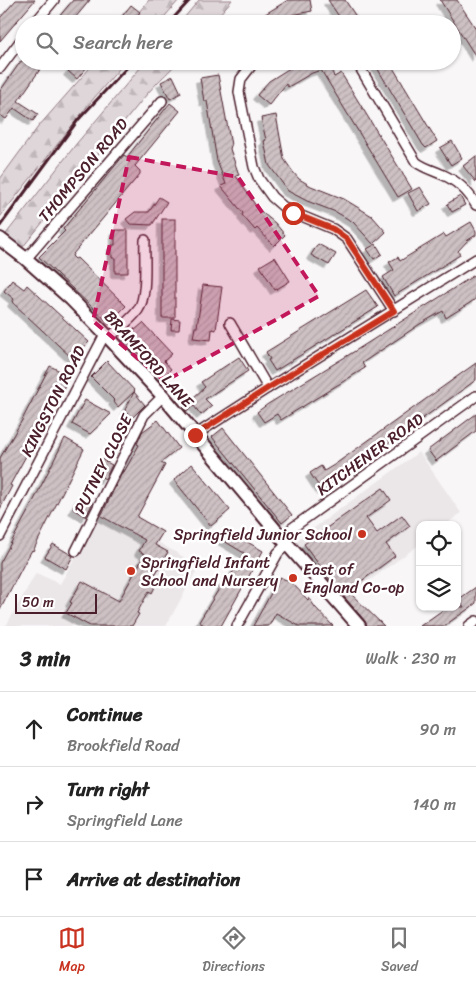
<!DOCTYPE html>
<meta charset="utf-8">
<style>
:root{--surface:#fff;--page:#f6f6f6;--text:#222;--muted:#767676;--line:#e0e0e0;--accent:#c8321e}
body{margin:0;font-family:Sriracha,sans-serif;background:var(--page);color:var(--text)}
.controls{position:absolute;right:15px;bottom:15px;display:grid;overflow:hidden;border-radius:10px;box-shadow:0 1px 4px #0004}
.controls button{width:45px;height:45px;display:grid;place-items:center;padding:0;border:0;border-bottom:1px solid var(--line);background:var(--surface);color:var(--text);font:25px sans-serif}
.scale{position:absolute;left:15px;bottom:12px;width:82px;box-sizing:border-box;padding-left:5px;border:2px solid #4a1f2b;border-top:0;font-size:14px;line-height:18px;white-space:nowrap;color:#4a1f2b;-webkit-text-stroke:4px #fff;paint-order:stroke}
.stop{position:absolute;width:15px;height:15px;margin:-11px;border:4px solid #c8321e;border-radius:50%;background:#fff}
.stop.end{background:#c8321e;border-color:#fff;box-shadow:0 1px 5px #0008}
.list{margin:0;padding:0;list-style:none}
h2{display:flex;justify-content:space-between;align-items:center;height:65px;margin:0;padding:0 20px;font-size:21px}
h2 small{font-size:16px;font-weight:400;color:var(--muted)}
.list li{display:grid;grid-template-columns:32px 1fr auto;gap:15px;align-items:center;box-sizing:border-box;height:75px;padding:0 20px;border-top:1px solid var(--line)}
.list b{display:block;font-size:19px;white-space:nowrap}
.list p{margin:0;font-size:16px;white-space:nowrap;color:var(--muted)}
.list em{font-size:16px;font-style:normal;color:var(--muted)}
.icon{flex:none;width:28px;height:28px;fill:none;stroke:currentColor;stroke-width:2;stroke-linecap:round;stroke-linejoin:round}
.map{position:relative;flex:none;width:476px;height:626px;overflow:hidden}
.search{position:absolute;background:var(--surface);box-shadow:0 1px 4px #0004;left:15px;right:15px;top:15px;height:55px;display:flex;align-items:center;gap:12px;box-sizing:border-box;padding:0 18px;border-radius:28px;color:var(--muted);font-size:19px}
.sheet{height:290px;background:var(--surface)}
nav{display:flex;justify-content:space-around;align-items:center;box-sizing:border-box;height:70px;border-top:1px solid var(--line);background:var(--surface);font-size:14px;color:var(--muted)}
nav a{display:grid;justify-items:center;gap:2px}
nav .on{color:var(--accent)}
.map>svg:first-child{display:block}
</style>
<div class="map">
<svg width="476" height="626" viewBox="0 0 476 626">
<defs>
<pattern id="forest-firs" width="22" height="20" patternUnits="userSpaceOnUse" patternTransform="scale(1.25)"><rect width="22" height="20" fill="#ded6d9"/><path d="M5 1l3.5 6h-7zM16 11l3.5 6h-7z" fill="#c0b7ba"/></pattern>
<pattern id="building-hatch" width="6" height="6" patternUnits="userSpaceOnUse" patternTransform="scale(1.25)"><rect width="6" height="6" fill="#cdc1c4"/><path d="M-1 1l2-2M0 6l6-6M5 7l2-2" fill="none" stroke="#b2a5a9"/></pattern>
<filter id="shadow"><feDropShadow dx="-4.5" dy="4.5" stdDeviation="0" flood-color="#0004"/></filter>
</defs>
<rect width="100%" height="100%" fill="#f8f6f7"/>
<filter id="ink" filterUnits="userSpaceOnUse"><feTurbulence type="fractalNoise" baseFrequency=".02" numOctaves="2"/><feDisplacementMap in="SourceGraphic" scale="10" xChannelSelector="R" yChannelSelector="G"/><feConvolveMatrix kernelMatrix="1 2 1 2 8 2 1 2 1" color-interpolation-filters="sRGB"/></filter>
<g filter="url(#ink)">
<g fill="#ebe6e8">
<path d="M419 452 461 513 445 525H420V544L340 602 289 546Z"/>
<path d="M99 516 141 539 144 534 199 566 166 626H6L36 573 60 584Z"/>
</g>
<g fill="url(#forest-firs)" stroke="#947a82">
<path d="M149 0H179L158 24H128L140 13 139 12Z"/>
<path d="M199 0H232L211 24H179Z"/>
<path d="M96 61H126L94 98 0 217V179L38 127Z"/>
<path d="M146 61H178C170 71 166 74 158 82 154 86 151 90 147 94L22 248 6 234 77 143Z"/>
</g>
<g fill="url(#building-hatch)" stroke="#4a1f2b" filter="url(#shadow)">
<path d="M16 0H35L0 41V18Z"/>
<path d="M73 0H90L70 24H53Z"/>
<path d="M288 0H310L312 11 292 15 283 21 284 24H249Z"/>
<path d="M328 0H345L361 24H344Z"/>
<path d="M440 0H457L473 24 476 29V57Z"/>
<path d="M131 5 140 12 130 24H116Z"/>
<path d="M21 61H38L36 65 41 68 18 101 38 114 33 121 14 108 6 119 0 115V91Z"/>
<path d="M77 61H92L77 79 68 71Z"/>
<path d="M301 61H342V63L331 67 334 77 341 73 412 189 398 197 321 70 312 73 288 87 286 84 269 105 257 95 269 81Z"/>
<path d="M373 61H389L437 141 426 148 423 145Z"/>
<path d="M218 75 231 145 230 149 239 175 236 176 258 209 275 223 285 235 274 246 257 228 255 230 242 215 243 213 221 186 226 184 217 161 207 101H204L200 78Z"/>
<path d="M173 76 181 93 170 99 161 82Z"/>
<path d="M170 103 180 111 135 166 140 171V174L73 254 72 256 75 259 77 258 126 306 118 314 119 315 110 324 39 257 65 231 63 229 124 155 127 157Z"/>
<path d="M276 115 284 159 293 172 299 179 311 186 344 199 372 216 386 232 373 244 353 222 336 212 307 201 288 191 269 165 264 141 266 140 261 118Z"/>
<path d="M452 141 462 158 451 165 440 148Z"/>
<path d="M476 156V182L463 166Z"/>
<path d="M420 187 431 204 418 211 408 193Z"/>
<path d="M460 196 465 205 452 212 447 204Z"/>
<path d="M159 197 167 202 152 225 130 224 126 219 135 212H149Z"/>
<rect x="162" y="219" width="13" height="99"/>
<path d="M471 222 476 231V235L468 240 458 251 460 255 394 296 383 277 394 270 389 262 398 257 400 261 444 234 446 237Z"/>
<path d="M115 230H128V273H115V258H112V245H115Z"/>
<path d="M318 244 336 254 329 265 311 255Z"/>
<path d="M376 244 382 254 374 259 367 249Z"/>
<path d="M275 257 290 281 275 290 260 266Z"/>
<path d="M476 274V299L446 318 443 311 420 324 362 363 365 368 281 420 277 414 264 422 257 412 268 404 355 351Z"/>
<path d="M12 280 24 289 27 285 89 342 73 359 12 302 14 299 4 291Z"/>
<path d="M203 285 222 287 216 330 212 329 211 340 193 338 195 327H197Z"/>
<path d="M366 290 378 307 275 371 268 360 270 359 266 352Z"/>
<path d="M172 319 180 320 179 330H171Z"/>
<path d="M143 323 172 354 164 361 171 369 168 372 171 375 165 381 124 338 134 328 135 330Z"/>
<path d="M239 357 248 371 205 399 212 406 201 415 194 406 186 411 183 407 205 387 201 382Z"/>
<path d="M107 361 135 391 118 407 113 401 114 400 91 377Z"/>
<path d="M476 363V380L322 491 310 473 321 466 324 471 334 465Z"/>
<path d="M50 366 70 376 10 485 12 486 0 509V458L21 422Z"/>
<path d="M134 392 145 405 132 418 125 410Z"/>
<path d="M85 400 111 414 90 434 72 424Z"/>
<path d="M476 414V431L436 461 428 450Z"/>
<path d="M158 420 179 448 161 463 165 465 137 517 163 532 155 545 168 552 152 580 157 583 152 593 149 591 137 613 139 614 132 626H90L66 613 72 603 70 602 82 581 119 601 145 554 139 551 145 540 101 516 123 471 124 472 139 445 137 444 142 432Z"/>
<path d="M223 428 292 515 282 523 212 437Z"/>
<path d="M65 438 84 449 33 551 32 550 25 562 0 610V563L32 504Z"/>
<path d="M101 459 112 465 105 479 94 472Z"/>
<path d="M192 464 230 510 211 526 174 480Z"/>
<path d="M383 488 391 500 366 518 377 533 402 515 410 526 386 544 395 556 348 591 384 626H367L365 621 333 584 304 544Z"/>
<path d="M81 495 93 502 86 517 73 509Z"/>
<path d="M225 529 263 551 221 626H206L199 622 223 582 226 584 244 553 219 538Z"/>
<path d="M53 544 73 556 66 569 45 557Z"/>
<path d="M280 577 292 583 308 600 309 598 315 607 333 626H299L276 613 269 626H253Z"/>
<path d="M476 587V603L471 607 444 626H420L447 607H464L459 599Z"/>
</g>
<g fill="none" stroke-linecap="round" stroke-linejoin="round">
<defs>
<g id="street">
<path d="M34 24 54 0"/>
<path d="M255 61 241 79 239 92 254 167 259 179 272 197 287 210 333 229 347 239 394 311"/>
<path d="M356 61 416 162C424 168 432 170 441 174 456 180 468 191 476 205"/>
<path d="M0 68 24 36"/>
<path d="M26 259 162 101"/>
<path d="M230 323 268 388"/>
<path d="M109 338C118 329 130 321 138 310 148 296 144 258 145 240"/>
<path d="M195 435 268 388 476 259"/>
<path d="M0 536 105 334"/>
<path d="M281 536 476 396"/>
<path d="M76 551 144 415 163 396"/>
<path d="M237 626 278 553 287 544"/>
<path d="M469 626 476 621"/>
</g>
<path id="secondary" d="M0 239 26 259 71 299 109 338 163 396 287 544 359 626"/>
</defs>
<use href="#street" stroke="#4a1f2b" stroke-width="12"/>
<use href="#secondary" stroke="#4a1f2b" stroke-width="16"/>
<use href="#street" stroke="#fff" stroke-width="9"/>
<use href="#secondary" stroke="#fff" stroke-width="12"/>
<g stroke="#4a1f2b" stroke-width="3">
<path d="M168 24 190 0"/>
<path d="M0 226 78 120 133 61"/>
</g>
</g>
</g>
<g fill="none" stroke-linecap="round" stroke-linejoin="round" filter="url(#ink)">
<path stroke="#c8321e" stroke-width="6" d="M195 435 268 388 394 311 347 239 333 229 293 213"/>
</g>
<path fill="#c2185b" fill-opacity="0.2" stroke="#c2185b" stroke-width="4" stroke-dasharray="10 6" stroke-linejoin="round" d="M129 157 238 177 319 296 165 381 93 321Z"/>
<g fill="#c8321e" stroke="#fff" stroke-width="2">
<circle cx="362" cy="534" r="5"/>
<circle cx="131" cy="571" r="5"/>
<circle cx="293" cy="578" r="5"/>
</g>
<g text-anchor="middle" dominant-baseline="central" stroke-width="5" stroke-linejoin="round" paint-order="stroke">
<g font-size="16" fill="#4a1f2b" stroke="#fff">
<text transform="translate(83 170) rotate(-50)">THOMPSON ROAD</text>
<text transform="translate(149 359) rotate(48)">BRAMFORD LANE</text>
<text transform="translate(53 401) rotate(-63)">KINGSTON ROAD</text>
<text transform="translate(370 454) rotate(-36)">KITCHENER ROAD</text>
<text transform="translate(103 464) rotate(-63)">PUTNEY CLOSE</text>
</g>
<g font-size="16" fill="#4a1f2b" stroke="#fff" text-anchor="start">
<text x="352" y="534" text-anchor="end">Springfield Junior School</text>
<text x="141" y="562">Springfield Infant<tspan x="141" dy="18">School and Nursery</tspan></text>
<text x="303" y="569">East of<tspan x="303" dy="18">England Co-op</tspan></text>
</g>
</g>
</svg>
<div class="controls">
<button><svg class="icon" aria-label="locate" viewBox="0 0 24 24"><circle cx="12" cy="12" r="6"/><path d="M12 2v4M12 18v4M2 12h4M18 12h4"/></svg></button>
<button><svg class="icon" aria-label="layers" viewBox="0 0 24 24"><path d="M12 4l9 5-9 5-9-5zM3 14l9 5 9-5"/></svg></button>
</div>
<div class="scale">50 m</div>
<div class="stop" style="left:293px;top:213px"></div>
<div class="stop end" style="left:195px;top:435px"></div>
<div class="search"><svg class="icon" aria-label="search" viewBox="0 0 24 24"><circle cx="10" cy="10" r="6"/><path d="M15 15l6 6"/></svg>Search here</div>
</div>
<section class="sheet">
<h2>3 min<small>Walk · 230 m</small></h2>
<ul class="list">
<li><svg class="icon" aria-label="ahead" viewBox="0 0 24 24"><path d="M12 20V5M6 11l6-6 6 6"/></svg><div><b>Continue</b><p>Brookfield Road</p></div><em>90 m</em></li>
<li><svg class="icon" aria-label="right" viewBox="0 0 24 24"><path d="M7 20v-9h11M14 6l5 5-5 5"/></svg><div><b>Turn right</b><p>Springfield Lane</p></div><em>140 m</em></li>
<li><svg class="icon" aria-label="arrive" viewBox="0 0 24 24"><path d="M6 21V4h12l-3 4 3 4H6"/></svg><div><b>Arrive at destination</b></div></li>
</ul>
</section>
<nav>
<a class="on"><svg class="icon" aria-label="map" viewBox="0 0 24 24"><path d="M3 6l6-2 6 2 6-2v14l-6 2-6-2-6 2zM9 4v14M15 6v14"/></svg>Map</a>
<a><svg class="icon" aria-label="directions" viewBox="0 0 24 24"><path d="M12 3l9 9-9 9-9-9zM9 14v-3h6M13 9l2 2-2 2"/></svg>Directions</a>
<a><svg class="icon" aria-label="saved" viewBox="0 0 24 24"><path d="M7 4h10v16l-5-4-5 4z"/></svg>Saved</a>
</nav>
